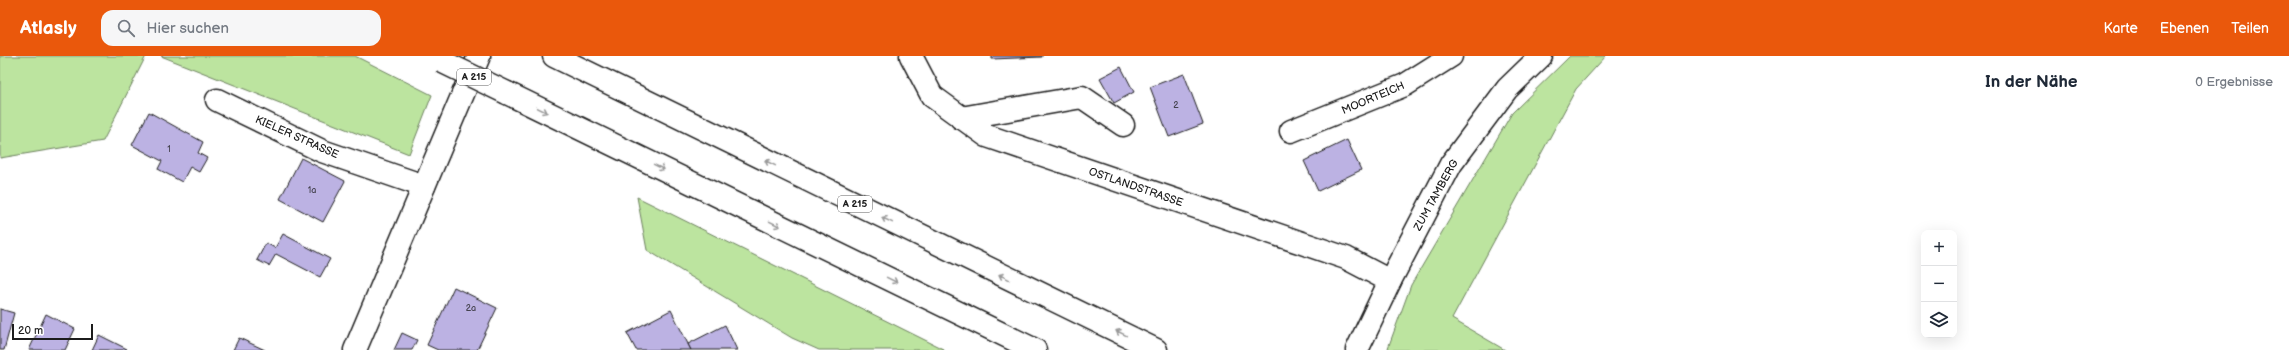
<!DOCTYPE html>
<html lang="de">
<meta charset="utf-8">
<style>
:root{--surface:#fff;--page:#f6f6f7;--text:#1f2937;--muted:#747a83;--line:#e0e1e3;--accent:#ea580c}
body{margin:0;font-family:"Balsamiq Sans",sans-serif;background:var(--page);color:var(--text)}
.controls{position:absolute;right:12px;bottom:12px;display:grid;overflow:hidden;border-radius:8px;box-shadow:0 4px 16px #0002}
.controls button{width:36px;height:36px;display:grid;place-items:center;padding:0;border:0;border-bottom:1px solid var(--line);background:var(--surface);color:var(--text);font:20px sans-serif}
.scale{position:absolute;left:12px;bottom:10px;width:81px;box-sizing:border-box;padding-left:4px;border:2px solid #1c1c1c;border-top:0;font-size:11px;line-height:14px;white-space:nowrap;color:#1c1c1c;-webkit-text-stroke:3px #fff;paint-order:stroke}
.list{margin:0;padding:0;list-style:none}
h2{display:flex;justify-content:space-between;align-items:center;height:52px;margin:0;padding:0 16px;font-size:17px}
h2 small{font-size:13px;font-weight:400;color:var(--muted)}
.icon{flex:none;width:22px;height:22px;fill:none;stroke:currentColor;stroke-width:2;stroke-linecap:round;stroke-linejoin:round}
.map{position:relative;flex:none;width:1969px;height:294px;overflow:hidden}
header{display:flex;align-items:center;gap:24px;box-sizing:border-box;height:56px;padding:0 20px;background:var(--accent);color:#fff}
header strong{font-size:19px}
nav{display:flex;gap:22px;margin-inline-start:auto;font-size:14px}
.search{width:280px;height:36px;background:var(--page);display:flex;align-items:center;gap:10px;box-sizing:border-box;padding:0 14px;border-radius:12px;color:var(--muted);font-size:15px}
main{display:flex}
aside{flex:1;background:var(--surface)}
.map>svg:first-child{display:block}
</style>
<header>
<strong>Atlasly</strong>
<div class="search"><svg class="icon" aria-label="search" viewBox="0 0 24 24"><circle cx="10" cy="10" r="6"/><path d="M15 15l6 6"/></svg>Hier suchen</div>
<nav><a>Karte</a><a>Ebenen</a><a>Teilen</a></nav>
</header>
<main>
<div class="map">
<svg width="1969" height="294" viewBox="0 0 1969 294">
<rect width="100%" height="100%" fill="#fff"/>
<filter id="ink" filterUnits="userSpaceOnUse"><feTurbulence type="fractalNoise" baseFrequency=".025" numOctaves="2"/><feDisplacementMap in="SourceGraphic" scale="8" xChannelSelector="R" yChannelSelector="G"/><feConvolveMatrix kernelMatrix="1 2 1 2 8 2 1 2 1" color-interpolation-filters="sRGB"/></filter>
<g filter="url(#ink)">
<g fill="#bce49f" stroke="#6c805e">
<path d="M0 0H146L103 85 0 102Z"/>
<path d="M161 0H355L432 39 409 98Z"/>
<path d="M1570 0H1606L1576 33 1452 263 1505 294H1391L1388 292 1411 229 1512 57Z"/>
<path d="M637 141 945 294H819L792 282 647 194Z"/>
</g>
<g fill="#bcb2e3" stroke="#1c1c1c">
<path d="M992 0H1042V1L992 3Z"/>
<path d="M1121 11 1134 36 1114 47 1100 22Z"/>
<path d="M1184 18 1203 68 1169 81 1150 31Z"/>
<path d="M149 56 203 86 198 97 207 102 199 116 190 111 182 126 158 113 162 105 132 89Z"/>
<path d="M1347 84 1361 114 1318 135 1304 105Z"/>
<path d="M301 102 345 125 323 166 280 143Z"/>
<path d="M283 178 330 203 320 221 276 198 269 210 257 204 266 187 275 192Z"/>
<path d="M454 231 497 252 477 294H438L427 289Z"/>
<path d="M0 253 14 257 4 294H0Z"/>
<path d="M671 254 691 294H636L627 277Z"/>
<path d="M46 258 75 273 65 294H29Z"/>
<path d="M725 269 737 294H691L688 288Z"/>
<path d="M402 277 417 284 412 294H394Z"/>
<path d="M99 279 127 293 126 294H92Z"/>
<path d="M239 282 265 294H233Z"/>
</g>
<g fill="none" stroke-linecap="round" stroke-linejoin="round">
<defs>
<g id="minor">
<path d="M911 0 932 40 987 80 1346 202 1390 225"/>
<path d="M217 44 322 95 424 130"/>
<path d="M961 62 1082 41 1123 69"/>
<path d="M1291 75 1405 29 1451 0"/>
<path d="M355 294 479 0"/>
<path d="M1357 294 1390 225 1451 108 1507 33 1541 0"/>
</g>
<g id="highway">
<path d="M554 0 1156 294"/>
<path d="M507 37 1035 294"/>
</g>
</defs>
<use href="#minor" stroke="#1c1c1c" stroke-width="25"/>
<use href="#highway" stroke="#1c1c1c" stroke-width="25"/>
<use href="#minor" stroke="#fff" stroke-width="22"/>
<use href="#highway" stroke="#fff" stroke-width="22"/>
<defs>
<path id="highway-bridge" d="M441 5 507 37"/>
</defs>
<use href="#highway-bridge" stroke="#1c1c1c" stroke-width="25" stroke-linecap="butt"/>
<use href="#highway-bridge" stroke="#fff" stroke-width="22"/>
</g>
<defs><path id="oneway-shaft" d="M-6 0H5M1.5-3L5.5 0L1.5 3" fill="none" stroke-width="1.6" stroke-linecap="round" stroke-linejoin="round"/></defs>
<g stroke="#999">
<use href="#oneway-shaft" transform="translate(542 54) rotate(26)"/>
<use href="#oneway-shaft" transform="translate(770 107) rotate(-154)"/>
<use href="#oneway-shaft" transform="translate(659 111) rotate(26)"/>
<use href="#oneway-shaft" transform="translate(887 164) rotate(-154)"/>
<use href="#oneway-shaft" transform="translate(775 168) rotate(26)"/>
<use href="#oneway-shaft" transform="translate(1004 221) rotate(-154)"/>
<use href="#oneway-shaft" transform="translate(892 224) rotate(26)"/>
<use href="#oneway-shaft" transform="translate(1121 277) rotate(-154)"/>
</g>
</g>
<g text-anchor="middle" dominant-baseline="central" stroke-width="3" stroke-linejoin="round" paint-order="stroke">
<g font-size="9" fill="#44424e">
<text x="1176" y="49">2</text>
<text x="169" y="93">1</text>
<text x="312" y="134">1a</text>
<text x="471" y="252">2a</text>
</g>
<g fill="#fff" stroke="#606060" stroke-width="1">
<rect x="457" y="13" width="34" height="16" rx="3"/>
<rect x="838" y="140" width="34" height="16" rx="3"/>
</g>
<g font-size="10" font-weight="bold" fill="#1c1c1c">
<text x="474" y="21">A 215</text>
<text x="855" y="148">A 215</text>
</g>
<g font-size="11" fill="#1c1c1c" stroke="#fff">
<text transform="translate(1373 42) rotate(-23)">MOORTEICH</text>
<text transform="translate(297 81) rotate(24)">KIELER STRASSE</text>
<text transform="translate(1136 131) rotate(19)">OSTLANDSTRASSE</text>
<text transform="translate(1436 139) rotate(-61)">ZUM TAMBERG</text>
</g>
</g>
</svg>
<div class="controls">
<button>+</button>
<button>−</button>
<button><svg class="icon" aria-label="layers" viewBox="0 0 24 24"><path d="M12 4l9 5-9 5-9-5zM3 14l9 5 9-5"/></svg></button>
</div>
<div class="scale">20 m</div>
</div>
<aside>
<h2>In der Nähe<small>0 Ergebnisse</small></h2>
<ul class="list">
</ul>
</aside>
</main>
